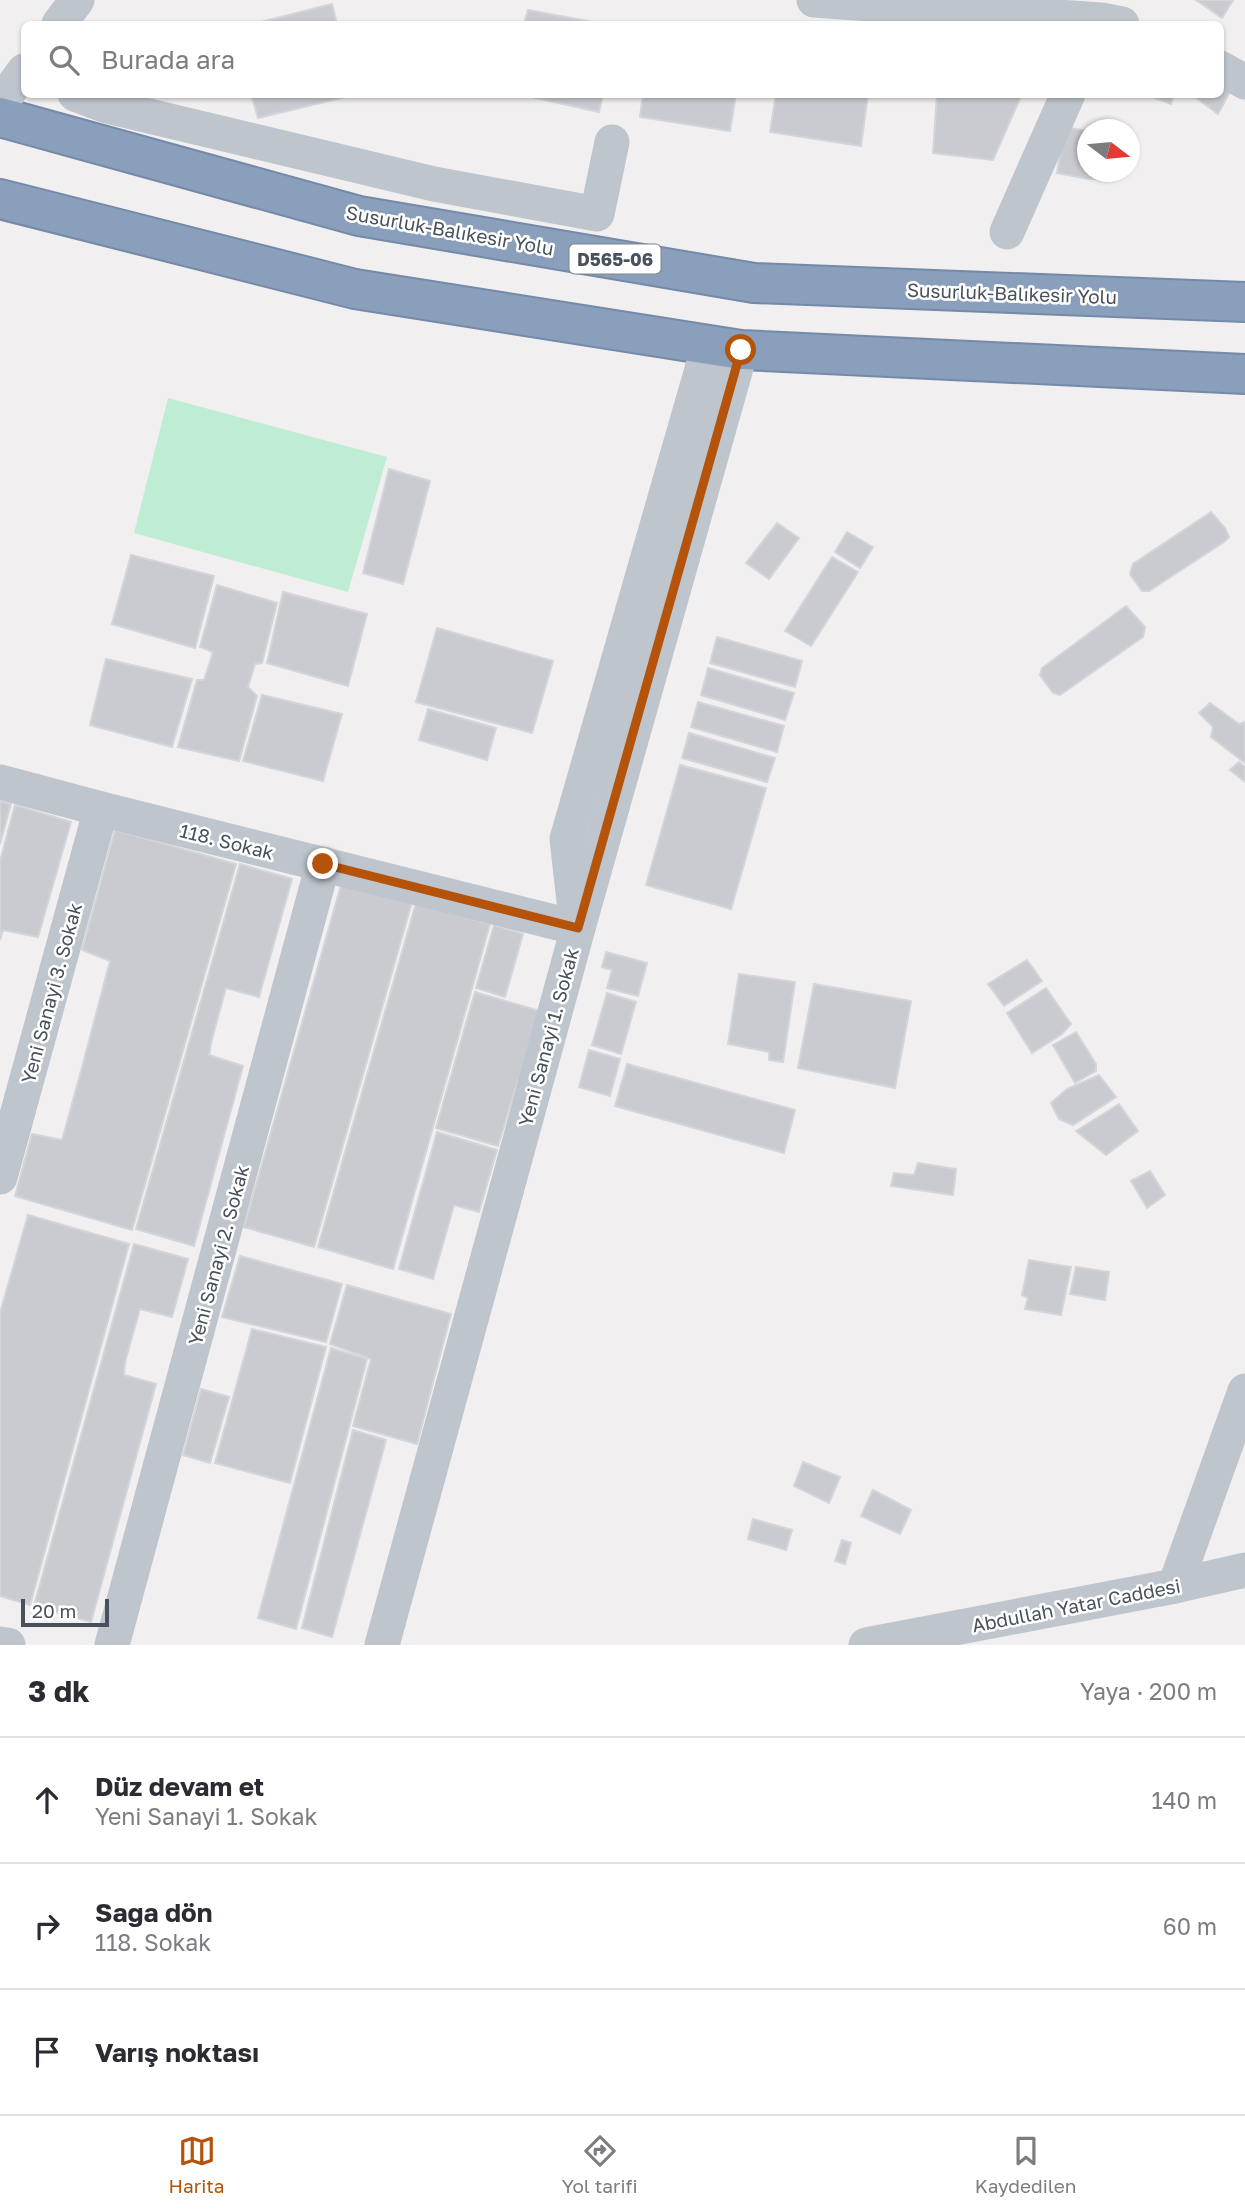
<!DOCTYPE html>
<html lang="tr">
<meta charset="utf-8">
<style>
:root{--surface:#fff;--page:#f2f2f3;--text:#2b2b33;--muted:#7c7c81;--line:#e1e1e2;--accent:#b45309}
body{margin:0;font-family:"Golos Text",sans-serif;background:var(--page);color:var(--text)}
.compass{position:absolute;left:1077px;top:119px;width:63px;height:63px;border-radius:50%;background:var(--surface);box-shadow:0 2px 5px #0004;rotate:106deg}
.scale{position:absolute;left:21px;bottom:18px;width:88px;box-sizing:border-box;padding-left:7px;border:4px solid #48515c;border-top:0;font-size:19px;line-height:24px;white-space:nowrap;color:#48515c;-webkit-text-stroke:5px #fff;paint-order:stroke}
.stop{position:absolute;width:21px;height:21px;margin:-16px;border:5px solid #b45309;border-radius:50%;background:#fff}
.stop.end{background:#b45309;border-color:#fff;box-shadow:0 2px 7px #0008}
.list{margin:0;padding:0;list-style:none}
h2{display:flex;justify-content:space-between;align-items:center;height:91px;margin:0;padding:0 28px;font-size:30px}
h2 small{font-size:23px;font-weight:400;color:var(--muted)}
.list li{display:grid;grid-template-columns:46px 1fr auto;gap:21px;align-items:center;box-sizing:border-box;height:126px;padding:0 28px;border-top:2px solid var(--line)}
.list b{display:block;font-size:26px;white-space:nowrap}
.list p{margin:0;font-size:23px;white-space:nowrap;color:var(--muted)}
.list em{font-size:23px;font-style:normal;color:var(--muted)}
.icon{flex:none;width:38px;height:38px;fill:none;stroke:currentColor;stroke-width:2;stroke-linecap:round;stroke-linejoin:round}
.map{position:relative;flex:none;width:1245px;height:1645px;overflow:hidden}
.search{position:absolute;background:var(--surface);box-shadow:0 2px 5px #0004;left:21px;right:21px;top:21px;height:77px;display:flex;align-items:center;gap:18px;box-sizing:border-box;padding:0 24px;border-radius:10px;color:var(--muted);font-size:26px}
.sheet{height:469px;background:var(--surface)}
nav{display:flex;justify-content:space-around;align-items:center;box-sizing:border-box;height:98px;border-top:2px solid var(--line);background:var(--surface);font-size:19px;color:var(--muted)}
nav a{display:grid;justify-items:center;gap:4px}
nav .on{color:var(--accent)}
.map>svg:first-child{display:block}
</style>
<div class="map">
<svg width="1245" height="1645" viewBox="0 0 1245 1645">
<rect width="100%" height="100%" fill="#f1efef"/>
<path fill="#bfedd4" d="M168 398 387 457 348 592 134 533Z"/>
<g fill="#c9cbd1" stroke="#d3d5da" stroke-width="2">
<path d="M1196 0H1233L1222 18Z"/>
<path d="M332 4 337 24H253Z"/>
<path d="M528 10 603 24H524Z"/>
<path d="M1220 83 1231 90 1218 114 1191 94H1220Z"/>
<path d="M251 94H354V95L258 118Z"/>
<path d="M518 94H603L599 112Z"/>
<path d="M643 94H736L730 131 640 117Z"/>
<path d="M776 94H868L861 146 770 132Z"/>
<path d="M937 94H1022L993 160 933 153Z"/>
<path d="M1144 94H1174L1171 104Z"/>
<path d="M1064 127 1088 131V172H1117L1116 179H1088L1057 173Z"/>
<path d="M389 469 430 481 403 584 363 573Z"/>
<path d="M1211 512 1225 528 1229 537 1224 542 1149 591H1142L1130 574 1133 564Z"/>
<path d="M777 523 799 538 769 579 746 563Z"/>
<path d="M847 532 873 547 860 568 835 552Z"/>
<path d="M131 555 214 576 195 648 112 624Z"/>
<path d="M832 557 858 572 811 646 785 631Z"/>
<path d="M217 585 277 603 262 663 255 664 248 687 257 696 239 761 178 747 197 680H204L213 652 200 647Z"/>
<path d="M283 592 367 614 348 686 267 663Z"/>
<path d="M1126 606 1145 627 1143 637 1060 695 1053 693 1040 675 1042 668Z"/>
<path d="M437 628 553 661 532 733 416 702Z"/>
<path d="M717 637 802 661 795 687 710 663Z"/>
<path d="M106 659 192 679 172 747 90 725Z"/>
<path d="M708 668 794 693 785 720 701 695Z"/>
<path d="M262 695 342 714 323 781 243 761Z"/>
<path d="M698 702 784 726 777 752 691 727Z"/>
<path d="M1210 703 1239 724 1245 722V763L1211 737 1213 727 1199 713Z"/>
<path d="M428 709 496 728 487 760 419 740Z"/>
<path d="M689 733 775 758 767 782 682 758Z"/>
<path d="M1239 762 1245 767V782L1230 770Z"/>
<path d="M680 765 766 788 731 909 646 885Z"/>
<path d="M0 801 11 804 0 844Z"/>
<path d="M15 805 71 822 38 937 3 930 0 940V861Z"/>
<path d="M115 830 236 864 132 1230 15 1196 32 1134 62 1140 80 1075 110 961 82 950Z"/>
<path d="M240 864 292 879 259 997 226 988 212 1039 209 1055 243 1066 194 1246 136 1229Z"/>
<path d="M342 882 412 902 314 1247 244 1227Z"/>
<path d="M416 903 490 924 393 1269 318 1247Z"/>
<path d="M494 925 523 934 505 997 476 988Z"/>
<path d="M606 952 647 963 638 996 607 988 612 970 602 967Z"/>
<path d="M1027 960 1042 981 1004 1006 988 984Z"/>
<path d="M739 974 795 982 783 1062 769 1060V1052L728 1044Z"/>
<path d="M814 984 911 1001 895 1088 798 1068Z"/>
<path d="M1046 988 1071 1024 1062 1034 1032 1053 1007 1013Z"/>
<path d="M475 992 543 1012 525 1078 518 1080 498 1146 436 1128Z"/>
<path d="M607 993 636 1002 621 1054 592 1045Z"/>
<path d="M1076 1032 1096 1064V1071L1075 1083 1053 1045Z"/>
<path d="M589 1050 620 1059 610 1096 579 1087Z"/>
<path d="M627 1064 795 1110 784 1153 615 1106Z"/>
<path d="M1099 1075 1116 1097 1073 1125 1059 1119 1051 1103 1067 1089Z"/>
<path d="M1119 1104 1138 1131 1106 1155 1076 1131Z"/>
<path d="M437 1132 497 1150 479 1212 454 1205 433 1279 399 1269Z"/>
<path d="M918 1163 956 1169 953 1195 891 1186 894 1173 914 1175Z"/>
<path d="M1150 1171 1165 1195 1147 1208 1131 1181Z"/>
<path d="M28 1215 129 1244 30 1605 0 1596V1313Z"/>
<path d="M134 1244 188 1259 172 1317 140 1309 125 1362 124 1375 156 1384 91 1622 34 1606Z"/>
<path d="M240 1256 342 1284 326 1342 222 1317Z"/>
<path d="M1029 1260 1071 1267 1061 1315 1025 1309 1028 1298 1022 1295Z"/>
<path d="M1076 1267 1109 1272 1105 1300 1070 1294Z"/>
<path d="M347 1285 451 1314 417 1444 353 1426 371 1359 330 1344Z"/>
<path d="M252 1329 326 1347 290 1483 215 1463Z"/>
<path d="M331 1348 367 1359 296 1629 258 1618Z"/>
<path d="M201 1389 229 1397 210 1463 183 1455Z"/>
<path d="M353 1430 386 1440 332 1637 302 1628Z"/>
<path d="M803 1462 840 1477 829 1503 794 1486Z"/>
<path d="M873 1490 911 1510 900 1534 861 1516Z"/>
<path d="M753 1519 792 1530 786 1550 748 1539Z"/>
<path d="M842 1540 851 1543 845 1564 835 1561Z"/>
</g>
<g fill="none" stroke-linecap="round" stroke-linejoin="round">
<defs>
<g id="highway">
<path d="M0 117 359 216 754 283 1245 302"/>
<path d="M0 199 355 289 709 345 741 350 1245 374"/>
</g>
</defs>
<use href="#highway" stroke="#748aa8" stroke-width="42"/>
<g stroke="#bec5cd" stroke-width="35">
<path d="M814 0 1101 20 1122 24"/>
<path d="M59 24 77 0"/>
<path d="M1220 68 1245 82"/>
<path d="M75 94 107 106 434 184 597 214 612 142"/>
<path d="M0 104 24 71"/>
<path d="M1007 232 1068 94"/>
<path d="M0 782 101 809 578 928"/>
<path d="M575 910 567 839 709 345"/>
<path d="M0 1177 101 809"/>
<path d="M1175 1586 1245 1391"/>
<path d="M0 1644 8 1645"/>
<path d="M112 1645 323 864"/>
<path d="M382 1645 578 928 741 350"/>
<path d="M866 1645 1175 1586 1245 1570"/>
</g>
<use href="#highway" stroke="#899fbc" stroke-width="38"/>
</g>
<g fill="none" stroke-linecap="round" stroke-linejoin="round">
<path stroke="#b45309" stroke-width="9" d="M323 864 578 928 741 350"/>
</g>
<g text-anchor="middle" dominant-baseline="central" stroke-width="5" stroke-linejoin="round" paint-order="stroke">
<rect fill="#fff" stroke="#7f858d" stroke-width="2" x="569.5" y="244.5" width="91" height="29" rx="5"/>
<g font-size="18" font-weight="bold" fill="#48515c">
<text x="615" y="259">D565-06</text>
</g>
<g font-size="19" fill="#48515c" stroke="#fff">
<text transform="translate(450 230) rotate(10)">Susurluk-Balıkesir Yolu</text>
<text transform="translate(1012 293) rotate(2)">Susurluk-Balıkesir Yolu</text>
<text transform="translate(227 841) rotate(14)">118. Sokak</text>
<text transform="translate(51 993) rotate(-75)">Yeni Sanayi 3. Sokak</text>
<text transform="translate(548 1037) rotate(-75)">Yeni Sanayi 1. Sokak</text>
<text transform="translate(218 1255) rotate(-75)">Yeni Sanayi 2. Sokak</text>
<text transform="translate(1076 1605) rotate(-11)">Abdullah Yatar Caddesi</text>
</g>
</g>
</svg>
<svg class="compass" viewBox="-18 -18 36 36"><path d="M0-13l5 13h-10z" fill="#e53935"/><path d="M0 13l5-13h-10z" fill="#7c7c81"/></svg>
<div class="scale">20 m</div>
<div class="stop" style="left:741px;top:350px"></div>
<div class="stop end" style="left:323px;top:864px"></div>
<div class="search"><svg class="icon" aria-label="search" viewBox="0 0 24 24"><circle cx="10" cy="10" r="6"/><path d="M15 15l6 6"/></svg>Burada ara</div>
</div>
<section class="sheet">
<h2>3 dk<small>Yaya · 200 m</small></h2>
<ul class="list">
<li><svg class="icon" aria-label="ahead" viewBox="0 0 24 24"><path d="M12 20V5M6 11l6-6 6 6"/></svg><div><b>Düz devam et</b><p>Yeni Sanayi 1. Sokak</p></div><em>140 m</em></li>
<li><svg class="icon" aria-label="right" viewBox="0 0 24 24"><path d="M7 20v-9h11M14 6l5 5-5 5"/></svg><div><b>Sağa dön</b><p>118. Sokak</p></div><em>60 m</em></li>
<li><svg class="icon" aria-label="arrive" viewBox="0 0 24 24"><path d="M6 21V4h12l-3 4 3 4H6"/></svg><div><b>Varış noktası</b></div></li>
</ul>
</section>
<nav>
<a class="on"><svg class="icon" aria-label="map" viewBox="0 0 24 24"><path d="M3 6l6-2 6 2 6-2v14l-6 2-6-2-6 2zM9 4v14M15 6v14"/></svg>Harita</a>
<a><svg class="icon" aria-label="directions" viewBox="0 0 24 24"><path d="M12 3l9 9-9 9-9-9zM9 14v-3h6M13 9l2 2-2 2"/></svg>Yol tarifi</a>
<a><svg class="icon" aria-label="saved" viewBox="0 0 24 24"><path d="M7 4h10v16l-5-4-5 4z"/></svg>Kaydedilen</a>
</nav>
